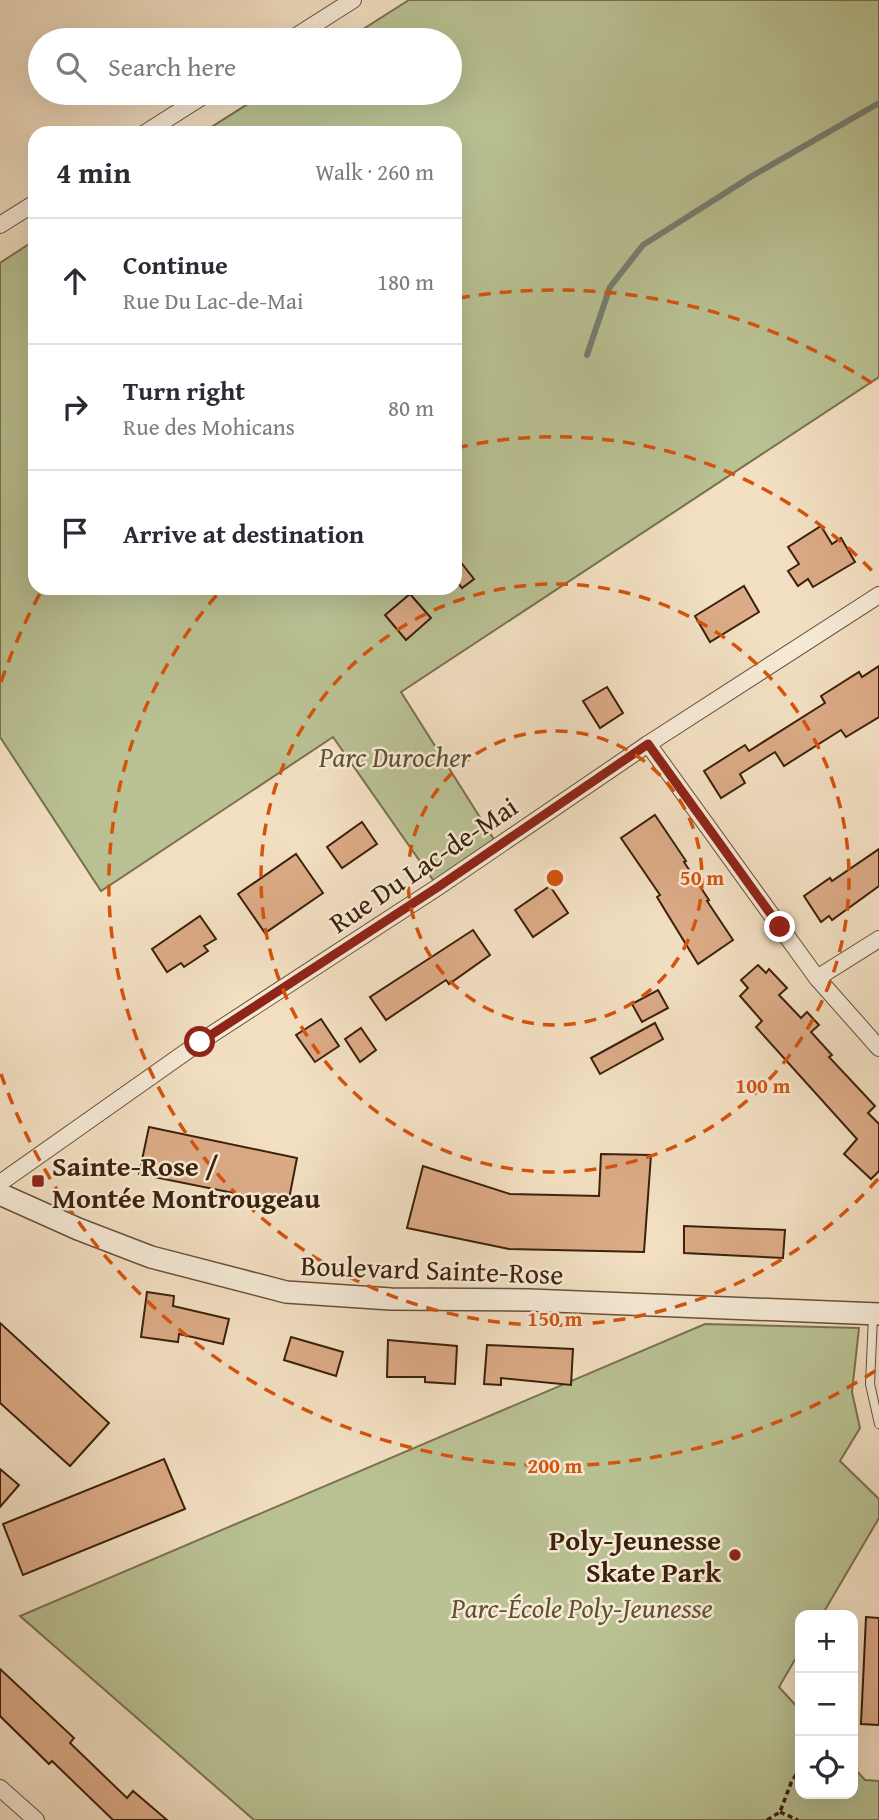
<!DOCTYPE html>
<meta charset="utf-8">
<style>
:root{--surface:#fff;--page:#f2f2f3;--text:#2b2b33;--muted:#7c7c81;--line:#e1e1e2}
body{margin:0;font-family:"Gentium Book Plus",serif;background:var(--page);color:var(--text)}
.controls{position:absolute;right:21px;bottom:21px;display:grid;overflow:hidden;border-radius:14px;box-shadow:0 7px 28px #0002}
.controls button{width:63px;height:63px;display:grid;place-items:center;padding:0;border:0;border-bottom:2px solid var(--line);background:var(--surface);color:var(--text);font:35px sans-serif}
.stop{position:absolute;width:21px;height:21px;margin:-16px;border:5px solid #8f2418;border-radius:50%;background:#fff}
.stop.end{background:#8f2418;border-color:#fff;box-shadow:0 2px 7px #0008}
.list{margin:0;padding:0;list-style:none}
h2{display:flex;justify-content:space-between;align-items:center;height:91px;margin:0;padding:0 28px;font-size:30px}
h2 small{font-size:23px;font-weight:400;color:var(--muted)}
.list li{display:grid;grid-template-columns:46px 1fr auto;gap:21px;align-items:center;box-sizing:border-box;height:126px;padding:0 28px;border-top:2px solid var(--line)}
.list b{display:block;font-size:26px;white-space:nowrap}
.list p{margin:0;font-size:23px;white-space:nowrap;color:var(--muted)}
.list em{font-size:23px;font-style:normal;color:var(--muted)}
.icon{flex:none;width:38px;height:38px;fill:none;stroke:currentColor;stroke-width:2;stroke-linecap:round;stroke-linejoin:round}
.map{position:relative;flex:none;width:879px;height:1820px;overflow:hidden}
.search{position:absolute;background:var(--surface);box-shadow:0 7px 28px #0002;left:28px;top:28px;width:434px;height:77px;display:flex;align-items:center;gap:18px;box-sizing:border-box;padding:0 24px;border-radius:38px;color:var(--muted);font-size:26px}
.panel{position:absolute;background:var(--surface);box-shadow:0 7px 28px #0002;left:28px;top:126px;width:434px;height:469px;border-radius:21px}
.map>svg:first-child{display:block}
</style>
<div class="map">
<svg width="879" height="1820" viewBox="0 0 879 1820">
<rect width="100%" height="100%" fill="#f3e0c3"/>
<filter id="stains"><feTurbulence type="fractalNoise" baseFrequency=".00286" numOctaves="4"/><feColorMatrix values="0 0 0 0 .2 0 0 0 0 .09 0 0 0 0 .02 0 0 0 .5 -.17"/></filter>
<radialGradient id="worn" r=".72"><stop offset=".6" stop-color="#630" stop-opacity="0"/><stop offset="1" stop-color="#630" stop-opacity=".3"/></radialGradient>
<g fill="#bac294" stroke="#7a714f" stroke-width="2">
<path d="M409 0H879V377L401 692 498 846 438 887 333 737 101 891 0 737V263L35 240V588H455V133H202L265 93H450V40H346Z"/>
<path d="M705 1324 859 1328 852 1392 860 1428 840 1461 879 1499V1518L822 1615H800V1651L779 1687 800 1710V1794H853V1767L865 1780 879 1781V1820H254L20 1616Z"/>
</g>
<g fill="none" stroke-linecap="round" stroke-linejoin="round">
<path stroke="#757e72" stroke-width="6" d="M587 355 610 287 643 245 752 176 879 103"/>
</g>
<g fill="#dcab87" stroke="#3b200a" stroke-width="2">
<path d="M821 526 832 544 841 538 855 562 813 587 808 579 798 586 788 571 799 564 788 547Z"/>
<path d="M455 555 474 579 462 588 455 579Z"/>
<path d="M744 586 759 612 710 642 695 616Z"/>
<path d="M410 594 431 618 406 640 385 615Z"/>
<path d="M879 666V717L846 737 841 730 784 766 775 752 740 774 745 783 721 798 704 771 745 745 749 751 825 703 821 696 859 672 862 677Z"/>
<path d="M607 687 623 713 600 728 583 701Z"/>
<path d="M655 815 686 861 684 862 709 900 707 901 733 940 698 964 657 897 660 895 621 838Z"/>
<path d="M362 822 377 844 342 868 327 847Z"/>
<path d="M879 849V886L832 920 829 916 821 922 804 896 830 878 832 881Z"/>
<path d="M296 854 323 893 265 933 238 894Z"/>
<path d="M550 886 568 913 533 937 515 910Z"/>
<path d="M200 916 216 939 204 946 208 951 184 967 181 963 167 972 152 949Z"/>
<path d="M473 930 490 955 449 984 446 980 386 1020 370 997Z"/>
<path d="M758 965 766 973 769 969 787 988 779 995 801 1018 807 1012 819 1025 811 1032 832 1055 829 1057 875 1106 868 1113 879 1124V1171L871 1179 844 1154 857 1139 756 1027 762 1021 740 996 748 988 741 980Z"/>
<path d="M658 990 668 1008 642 1022 632 1004Z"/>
<path d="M321 1019 339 1046 315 1062 296 1035Z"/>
<path d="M655 1023 663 1039 600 1074 591 1058Z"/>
<path d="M361 1028 376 1050 360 1062 345 1039Z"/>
<path d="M149 1127 297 1158 288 1204 139 1174Z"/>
<path d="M601 1154 651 1155 644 1252 509 1249 407 1228 423 1166 510 1194 599 1196Z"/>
<path d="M684 1226 785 1230 783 1258 684 1253Z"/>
<path d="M147 1292 174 1296 173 1306 229 1319 223 1344 179 1334 178 1342 141 1337Z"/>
<path d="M0 1323 109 1423 70 1466 0 1403Z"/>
<path d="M291 1337 343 1352 336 1376 284 1360Z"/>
<path d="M388 1340 457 1346 455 1384 425 1382V1377H387Z"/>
<path d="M487 1345 573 1349 571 1385 501 1378V1385L484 1384Z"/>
<path d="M164 1459 185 1509 23 1575 3 1524Z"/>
<path d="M0 1469 19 1485 0 1507Z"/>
<path d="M866 1617 879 1618V1725L861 1724Z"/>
<path d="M0 1669 74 1738 70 1743 127 1798 133 1791 167 1820H113L52 1761 49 1764 0 1716Z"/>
</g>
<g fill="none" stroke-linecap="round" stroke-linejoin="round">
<defs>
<path id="service" d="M873 1316 870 1384 879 1424"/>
<g id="minor">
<path d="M290 40 353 0"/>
<path d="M145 133 208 93"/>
<path d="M0 225 35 203"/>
<path d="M648 744 817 978 879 1048"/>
<path d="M817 978 879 939"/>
<path d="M0 1183 200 1042 438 887 648 744 879 595"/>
<path d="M0 1788 36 1820"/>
</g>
<path id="tertiary" d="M0 1194 78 1229 151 1257 286 1292 391 1299 529 1300 879 1314"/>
</defs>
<use href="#service" stroke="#695038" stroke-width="10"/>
<use href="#minor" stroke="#695038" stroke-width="18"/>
<use href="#tertiary" stroke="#695038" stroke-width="24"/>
<g stroke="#3b200a" stroke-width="3.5" stroke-dasharray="5 3.5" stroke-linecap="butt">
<path d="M780 1812 798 1820"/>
<path d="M767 1820 780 1812 791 1783 800 1768"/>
</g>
<use href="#service" stroke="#f7ebd8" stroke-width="8"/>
<use href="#minor" stroke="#f7ebd8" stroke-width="16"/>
<use href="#tertiary" stroke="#f7ebd8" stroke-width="21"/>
</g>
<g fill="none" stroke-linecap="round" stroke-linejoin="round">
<path stroke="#8f2418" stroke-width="9" d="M200 1042 438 887 648 744 780 927"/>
</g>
<g fill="none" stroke="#d7530c" stroke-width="3.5" stroke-dasharray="12 9">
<circle cx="555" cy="878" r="147"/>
<circle cx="555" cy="878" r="294"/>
<path d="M878 1179A441 441 0 0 1 222 589M456 448A441 441 0 0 1 878 577"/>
<path d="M875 1371A588 588 0 0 1 1 1074M1 682A588 588 0 0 1 43 588M458 298A588 588 0 0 1 875 385"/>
</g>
<g fill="#8f2418" stroke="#f7ebd8" stroke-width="2.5">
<rect x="31" y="1174" width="14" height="14" rx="3.5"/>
<circle cx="735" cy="1555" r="7"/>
</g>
<g text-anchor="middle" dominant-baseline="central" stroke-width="5" stroke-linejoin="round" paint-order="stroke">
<g font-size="28" font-style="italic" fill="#615133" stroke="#f7ebd8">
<text x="395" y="756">Parc Durocher</text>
<text x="582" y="1607">Parc-École Poly-Jeunesse</text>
</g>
<g font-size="28" fill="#3b200a" stroke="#f7ebd8">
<text transform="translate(423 864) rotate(-34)">Rue Du Lac-de-Mai</text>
<text transform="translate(432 1269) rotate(2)">Boulevard Sainte-Rose</text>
</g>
<g font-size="28" font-weight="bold" fill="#3b200a" stroke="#f7ebd8" text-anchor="start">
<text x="52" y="1165">Sainte-Rose /<tspan x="52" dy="32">Montée Montrougeau</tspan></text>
<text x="721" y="1539" text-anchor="end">Poly-Jeunesse<tspan x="721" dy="32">Skate Park</tspan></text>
</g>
</g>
<circle cx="555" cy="878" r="10" fill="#d7530c" stroke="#f7ebd8" stroke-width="3.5"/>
<g font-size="21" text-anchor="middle" font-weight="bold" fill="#d7530c" stroke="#f7ebd8" stroke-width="5" stroke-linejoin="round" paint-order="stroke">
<text x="702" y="885">50 m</text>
<text x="763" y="1093">100 m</text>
<text x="555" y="1326">150 m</text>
<text x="555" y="1473">200 m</text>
</g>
<rect width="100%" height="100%" filter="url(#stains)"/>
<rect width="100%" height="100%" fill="url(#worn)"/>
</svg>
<div class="controls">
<button>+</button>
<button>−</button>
<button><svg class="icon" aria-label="locate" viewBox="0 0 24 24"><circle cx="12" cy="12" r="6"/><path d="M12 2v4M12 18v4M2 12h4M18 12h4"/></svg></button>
</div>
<div class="stop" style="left:200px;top:1042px"></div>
<div class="stop end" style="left:780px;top:927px"></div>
<div class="search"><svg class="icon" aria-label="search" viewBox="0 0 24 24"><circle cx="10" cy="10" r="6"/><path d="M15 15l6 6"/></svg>Search here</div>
<section class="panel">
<h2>4 min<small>Walk · 260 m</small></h2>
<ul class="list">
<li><svg class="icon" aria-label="ahead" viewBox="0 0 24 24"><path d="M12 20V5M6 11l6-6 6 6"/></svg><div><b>Continue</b><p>Rue Du Lac-de-Mai</p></div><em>180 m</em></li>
<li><svg class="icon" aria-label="right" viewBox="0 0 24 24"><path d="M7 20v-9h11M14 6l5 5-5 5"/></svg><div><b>Turn right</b><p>Rue des Mohicans</p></div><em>80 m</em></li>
<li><svg class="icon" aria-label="arrive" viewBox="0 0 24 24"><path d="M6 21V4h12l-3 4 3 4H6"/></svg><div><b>Arrive at destination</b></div></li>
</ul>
</section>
</div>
